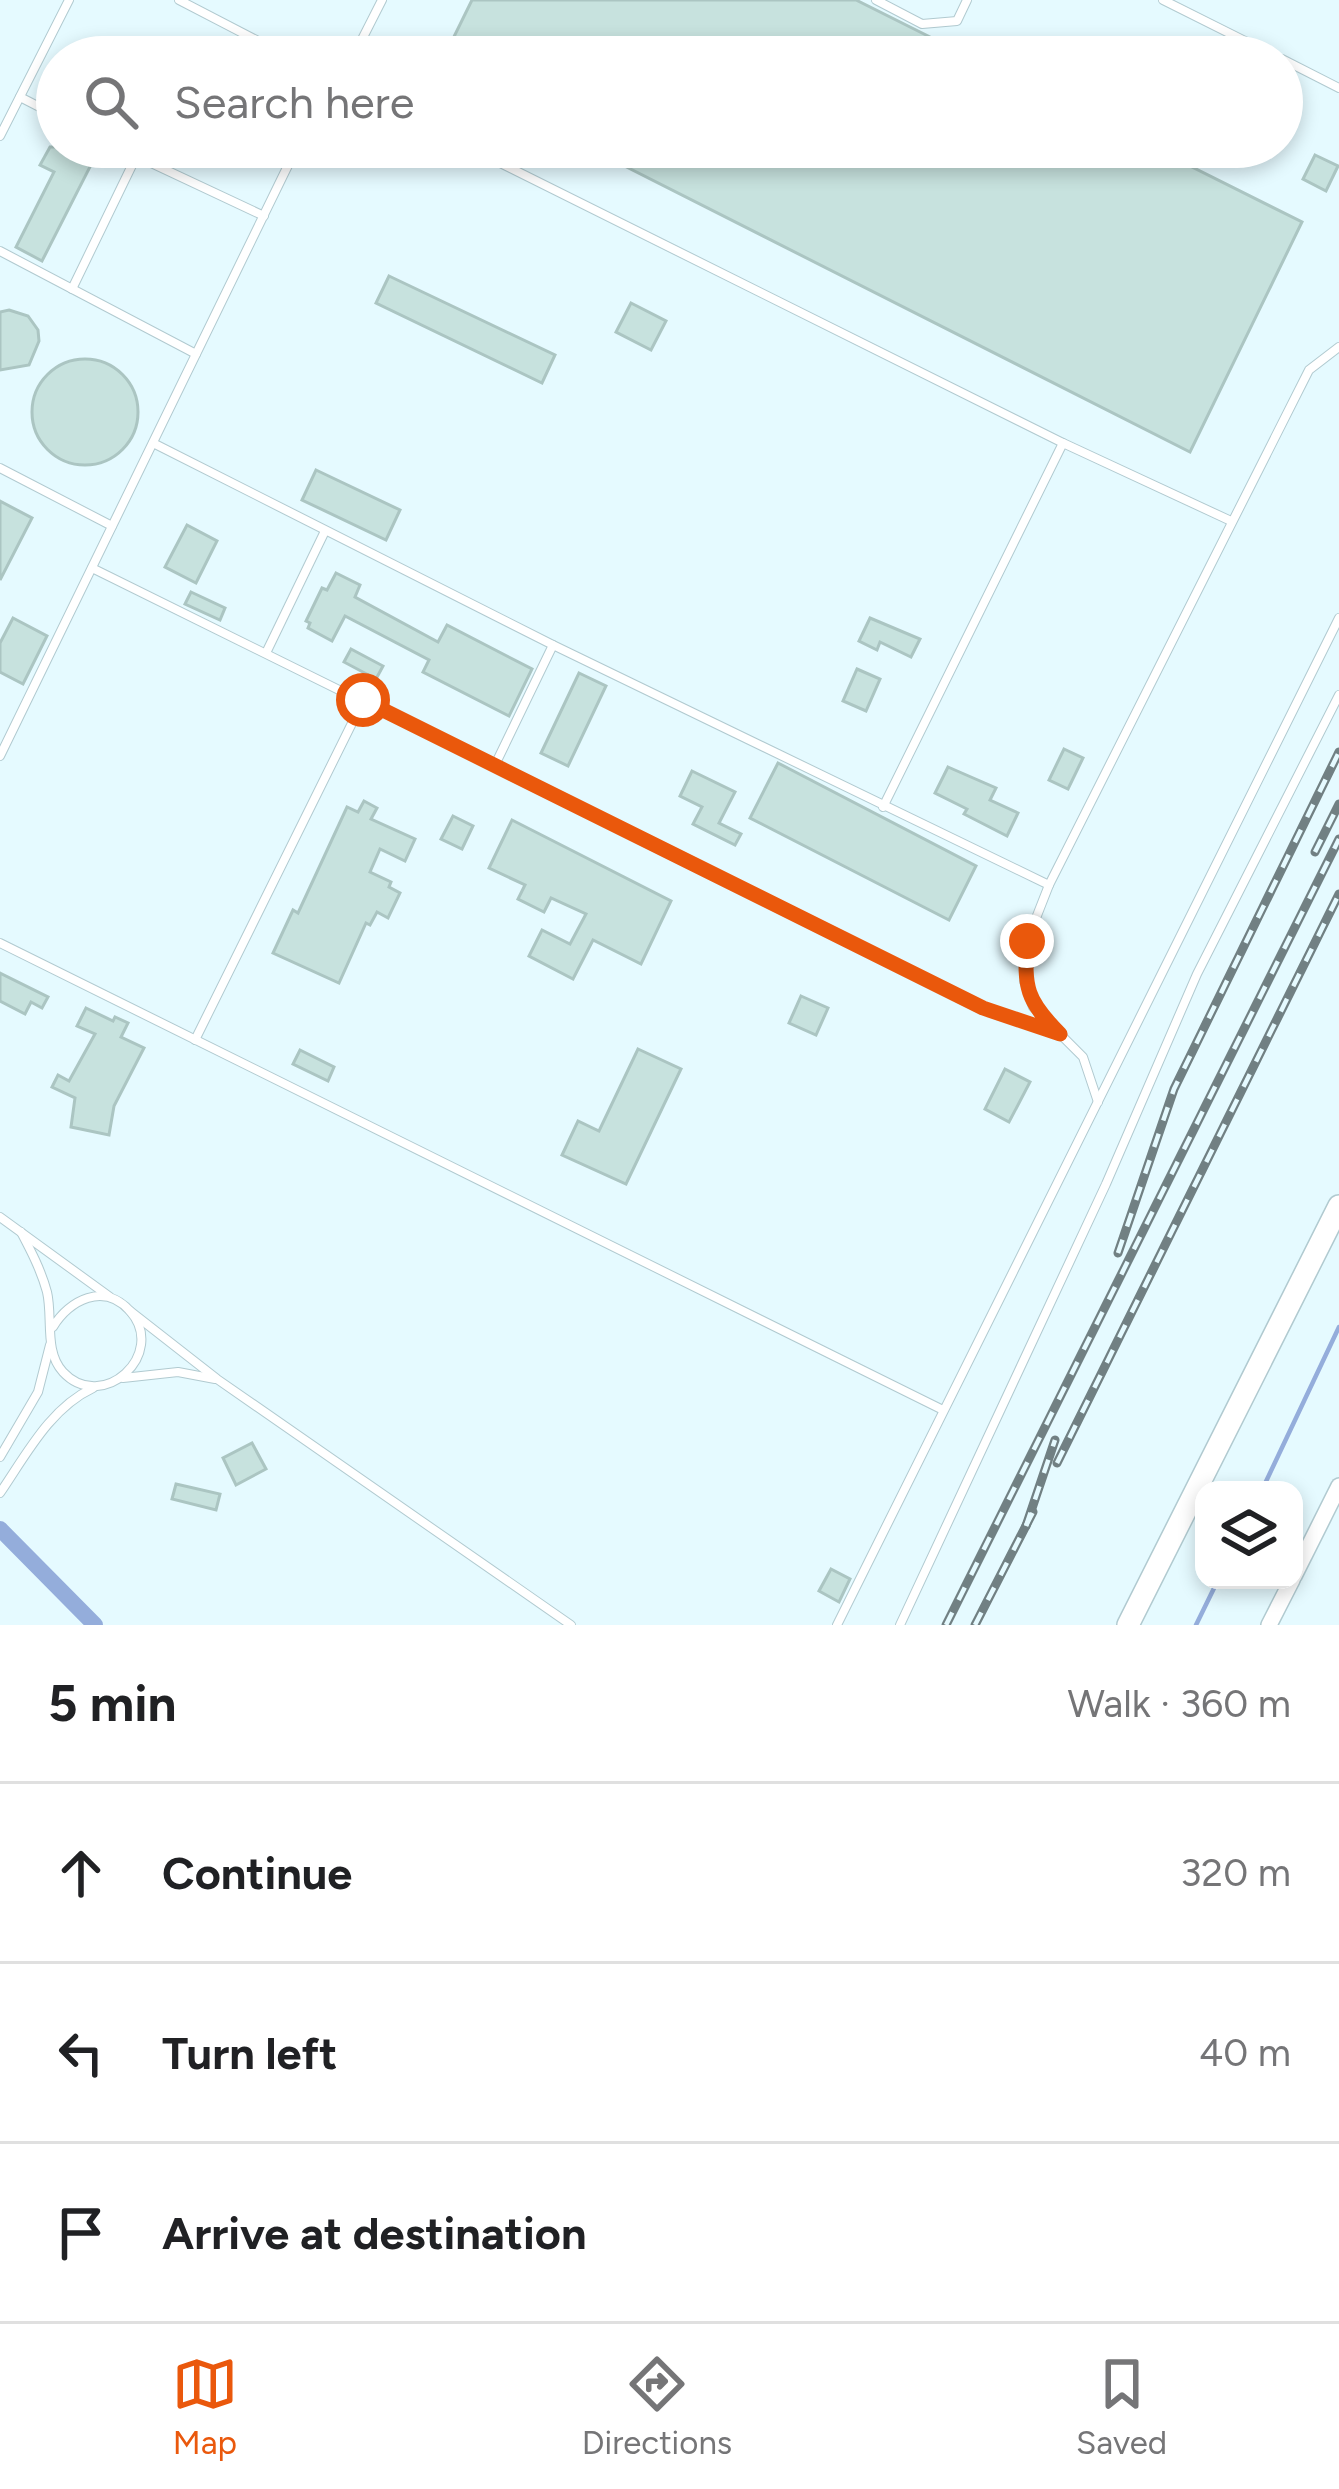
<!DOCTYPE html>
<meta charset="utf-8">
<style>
:root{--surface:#fff;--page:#f6f6f6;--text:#202124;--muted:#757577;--line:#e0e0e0;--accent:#ea580c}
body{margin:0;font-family:Figtree,sans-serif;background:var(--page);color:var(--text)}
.controls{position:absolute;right:36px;bottom:36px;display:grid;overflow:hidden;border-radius:24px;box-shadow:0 6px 18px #0003}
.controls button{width:108px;height:108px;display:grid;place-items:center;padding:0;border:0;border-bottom:3px solid var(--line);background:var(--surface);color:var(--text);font:60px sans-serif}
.stop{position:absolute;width:36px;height:36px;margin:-27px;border:9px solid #ea580c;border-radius:50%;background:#fff}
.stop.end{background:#ea580c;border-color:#fff;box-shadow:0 3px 12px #0008}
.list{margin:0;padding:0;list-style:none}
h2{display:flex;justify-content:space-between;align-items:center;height:156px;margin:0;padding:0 48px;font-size:51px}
h2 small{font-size:39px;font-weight:400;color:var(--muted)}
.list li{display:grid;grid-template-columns:78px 1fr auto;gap:36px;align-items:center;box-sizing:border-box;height:180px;padding:0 48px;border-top:3px solid var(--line)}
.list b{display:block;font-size:45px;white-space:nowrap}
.list em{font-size:39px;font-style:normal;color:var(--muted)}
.icon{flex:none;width:66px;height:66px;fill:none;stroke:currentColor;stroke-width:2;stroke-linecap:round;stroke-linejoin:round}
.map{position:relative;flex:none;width:1339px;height:1625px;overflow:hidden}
.search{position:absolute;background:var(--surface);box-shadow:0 6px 18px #0003;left:36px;right:36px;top:36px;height:132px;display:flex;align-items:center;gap:30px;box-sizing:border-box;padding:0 42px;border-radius:66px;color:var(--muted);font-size:45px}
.sheet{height:696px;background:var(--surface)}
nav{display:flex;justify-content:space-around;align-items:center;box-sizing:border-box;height:168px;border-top:3px solid var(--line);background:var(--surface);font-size:33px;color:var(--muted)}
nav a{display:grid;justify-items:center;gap:6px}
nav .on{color:var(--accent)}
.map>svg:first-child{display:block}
</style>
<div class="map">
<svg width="1339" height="1625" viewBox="0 0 1339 1625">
<rect width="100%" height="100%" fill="#e5faff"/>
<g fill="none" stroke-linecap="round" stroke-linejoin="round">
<g stroke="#94addb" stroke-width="4.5">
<path d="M1262 1490 1339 1327"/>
<path d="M1196 1625 1218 1580"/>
</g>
<path stroke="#94addb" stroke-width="16" d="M0 1529 95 1625"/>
</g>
<g fill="#c7e2de" stroke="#abc5c2" stroke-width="3">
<path d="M472 0H856L970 57H444Z"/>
<path d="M50 147H75L95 157 42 261 16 247 54 172 40 165Z"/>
<path d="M587 147H1152L1302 222 1190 452Z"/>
<path d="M1315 155 1338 166 1326 191 1303 179Z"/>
<path d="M389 276 555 355 542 383 376 303Z"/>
<path d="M631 303 666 321 651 350 616 332Z"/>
<path d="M9 310 28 316 38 330 39 341 29 365 0 370V312Z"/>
<circle cx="85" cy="412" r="53"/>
<path d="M316 470 400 510 386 540 302 500Z"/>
<path d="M0 501 32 518 0 580Z"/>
<path d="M187 525 217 541 196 583 165 567Z"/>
<path d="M336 573 360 585 355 597 438 642 447 625 532 669 509 716 423 672 429 660 345 616 332 641 308 628 310 623 306 621 322 588 327 590Z"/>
<path d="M191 592 225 608 220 620 185 604Z"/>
<path d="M13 618 47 636 23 684 0 672V643Z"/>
<path d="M870 618 920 639 911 657 880 642 877 650 859 641Z"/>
<path d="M351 649 383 666 376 679 344 662Z"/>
<path d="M857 669 880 679 866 711 843 701Z"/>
<path d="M579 673 606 686 568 766 541 753Z"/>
<path d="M1064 749 1083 758 1068 789 1049 780Z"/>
<path d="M778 763 976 866 949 920 750 818Z"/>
<path d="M948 767 996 788 990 800 1018 813 1007 836 964 814 967 809 935 793Z"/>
<path d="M692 771 735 792 719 823 741 834 735 845 693 824 702 807 680 796Z"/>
<path d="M364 801 377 808 371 819 415 839 405 861 380 849 370 872 391 882 389 887 400 893 388 918 377 912 370 925 366 923 339 983 273 953 293 910 298 913 347 807 358 812Z"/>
<path d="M453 816 473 826 462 849 441 839Z"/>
<path d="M512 820 671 901 641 964 593 940 573 979 529 956 542 930 570 944 586 914 551 898 544 912 518 899 525 885 489 868Z"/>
<path d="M0 973 48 997 42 1008 31 1002 25 1014 0 1001Z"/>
<path d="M801 996 828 1008 816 1035 789 1023Z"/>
<path d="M86 1008 113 1021 115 1017 128 1023 121 1037 144 1048 114 1106 109 1135 71 1127 75 1098 52 1087 58 1075 69 1081 95 1034 77 1026Z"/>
<path d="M638 1049 681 1069 626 1184 562 1155 578 1121 599 1131Z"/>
<path d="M300 1050 334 1067 328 1081 293 1064Z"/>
<path d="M1005 1069 1030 1082 1009 1122 985 1109Z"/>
<path d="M252 1443 266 1469 236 1485 223 1458Z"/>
<path d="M176 1484 220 1494 216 1510 172 1499Z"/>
<path d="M831 1569 850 1579 839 1602 819 1591Z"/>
</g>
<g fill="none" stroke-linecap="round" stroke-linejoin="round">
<defs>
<g id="service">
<path d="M179 0 289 57"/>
<path d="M876 0 922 24 957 21 967 0"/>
<path d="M1163 0 1277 57"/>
<path d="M353 57 382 0"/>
<path d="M1282 59 1339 88"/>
<path d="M20 97 57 116"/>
<path d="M0 136 69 0"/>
<path d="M117 147 264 216"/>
<path d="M468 147 1063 443 1231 521"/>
<path d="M0 251 196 354"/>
<path d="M72 289 136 157"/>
<path d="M153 443 553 645 1049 885"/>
<path d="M0 468 112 526"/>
<path d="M92 568 983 1008 1060 1034"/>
<path d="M266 653 325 531"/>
<path d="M0 756 297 147"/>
<path d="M495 765 553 645"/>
<path d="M883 807 1063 443"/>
<path d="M0 943 943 1410"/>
<path d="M195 1040 363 701"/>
<path d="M1098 1102 1083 1057 1033 1007 1024 981 1027 941 1049 885 1309 370 1339 347"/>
<path d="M0 1217 110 1297"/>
<path d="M21 1232C31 1251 41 1270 47 1292 53 1317 44 1352 63 1372 102 1414 168 1354 130 1311 104 1282 69 1300 53 1327"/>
<path d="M130 1311 217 1379 571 1625"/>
<path d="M123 1378 178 1372 215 1379"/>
<path d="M0 1457 38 1392 50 1345"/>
<path d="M0 1493C26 1455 50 1408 93 1388"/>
<path d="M837 1625 1339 618"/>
<path d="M900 1625 1106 1184 1197 974 1339 695"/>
</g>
<g id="minor">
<path d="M1294 1576 1339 1486"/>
<path d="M1269 1625 1292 1580"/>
</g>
<path id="secondary" d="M1128 1625 1339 1206"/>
</defs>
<use href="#service" stroke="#b1cad0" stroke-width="10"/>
<use href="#minor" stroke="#b1cad0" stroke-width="18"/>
<use href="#secondary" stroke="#b1cad0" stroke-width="24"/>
<use href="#service" stroke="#fff" stroke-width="8"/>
<use href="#minor" stroke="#fff" stroke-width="15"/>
<use href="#secondary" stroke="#fff" stroke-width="21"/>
<defs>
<g id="rail">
<path d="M1315 852 1339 804"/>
<path d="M1118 1253 1174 1089 1339 752"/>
<path d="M1057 1463 1339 894"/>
<path d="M1026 1526 1055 1440"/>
<path d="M946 1625 1339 839"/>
<path d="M975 1625 1033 1512"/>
</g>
</defs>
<use href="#rail" stroke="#718083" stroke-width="9"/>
<use href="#rail" stroke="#e5faff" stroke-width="4.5" stroke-dasharray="14" stroke-linecap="butt"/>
</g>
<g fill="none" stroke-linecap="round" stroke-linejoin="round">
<path stroke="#ea580c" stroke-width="15" d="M363 700 983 1008 1060 1034C1026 1000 1024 988 1027 941"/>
</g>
</svg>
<div class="controls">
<button><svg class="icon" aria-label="layers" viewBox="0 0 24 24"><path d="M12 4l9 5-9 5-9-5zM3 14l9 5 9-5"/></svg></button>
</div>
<div class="stop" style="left:363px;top:700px"></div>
<div class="stop end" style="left:1027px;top:941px"></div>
<div class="search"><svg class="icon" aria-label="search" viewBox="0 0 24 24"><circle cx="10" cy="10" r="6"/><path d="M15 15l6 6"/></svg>Search here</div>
</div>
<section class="sheet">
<h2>5 min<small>Walk · 360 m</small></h2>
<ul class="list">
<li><svg class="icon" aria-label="ahead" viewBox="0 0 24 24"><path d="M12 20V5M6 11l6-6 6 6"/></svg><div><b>Continue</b></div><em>320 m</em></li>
<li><svg class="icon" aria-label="left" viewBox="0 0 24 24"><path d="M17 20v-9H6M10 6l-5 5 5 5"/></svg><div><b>Turn left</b></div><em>40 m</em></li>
<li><svg class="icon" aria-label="arrive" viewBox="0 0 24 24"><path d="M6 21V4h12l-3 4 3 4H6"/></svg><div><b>Arrive at destination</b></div></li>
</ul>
</section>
<nav>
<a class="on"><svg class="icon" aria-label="map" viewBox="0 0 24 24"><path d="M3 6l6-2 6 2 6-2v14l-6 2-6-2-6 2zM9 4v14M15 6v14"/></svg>Map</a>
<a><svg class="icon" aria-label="directions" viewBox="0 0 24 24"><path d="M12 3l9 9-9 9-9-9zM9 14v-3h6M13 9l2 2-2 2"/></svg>Directions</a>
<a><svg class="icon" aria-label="saved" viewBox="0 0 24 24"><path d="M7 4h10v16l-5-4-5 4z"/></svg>Saved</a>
</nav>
